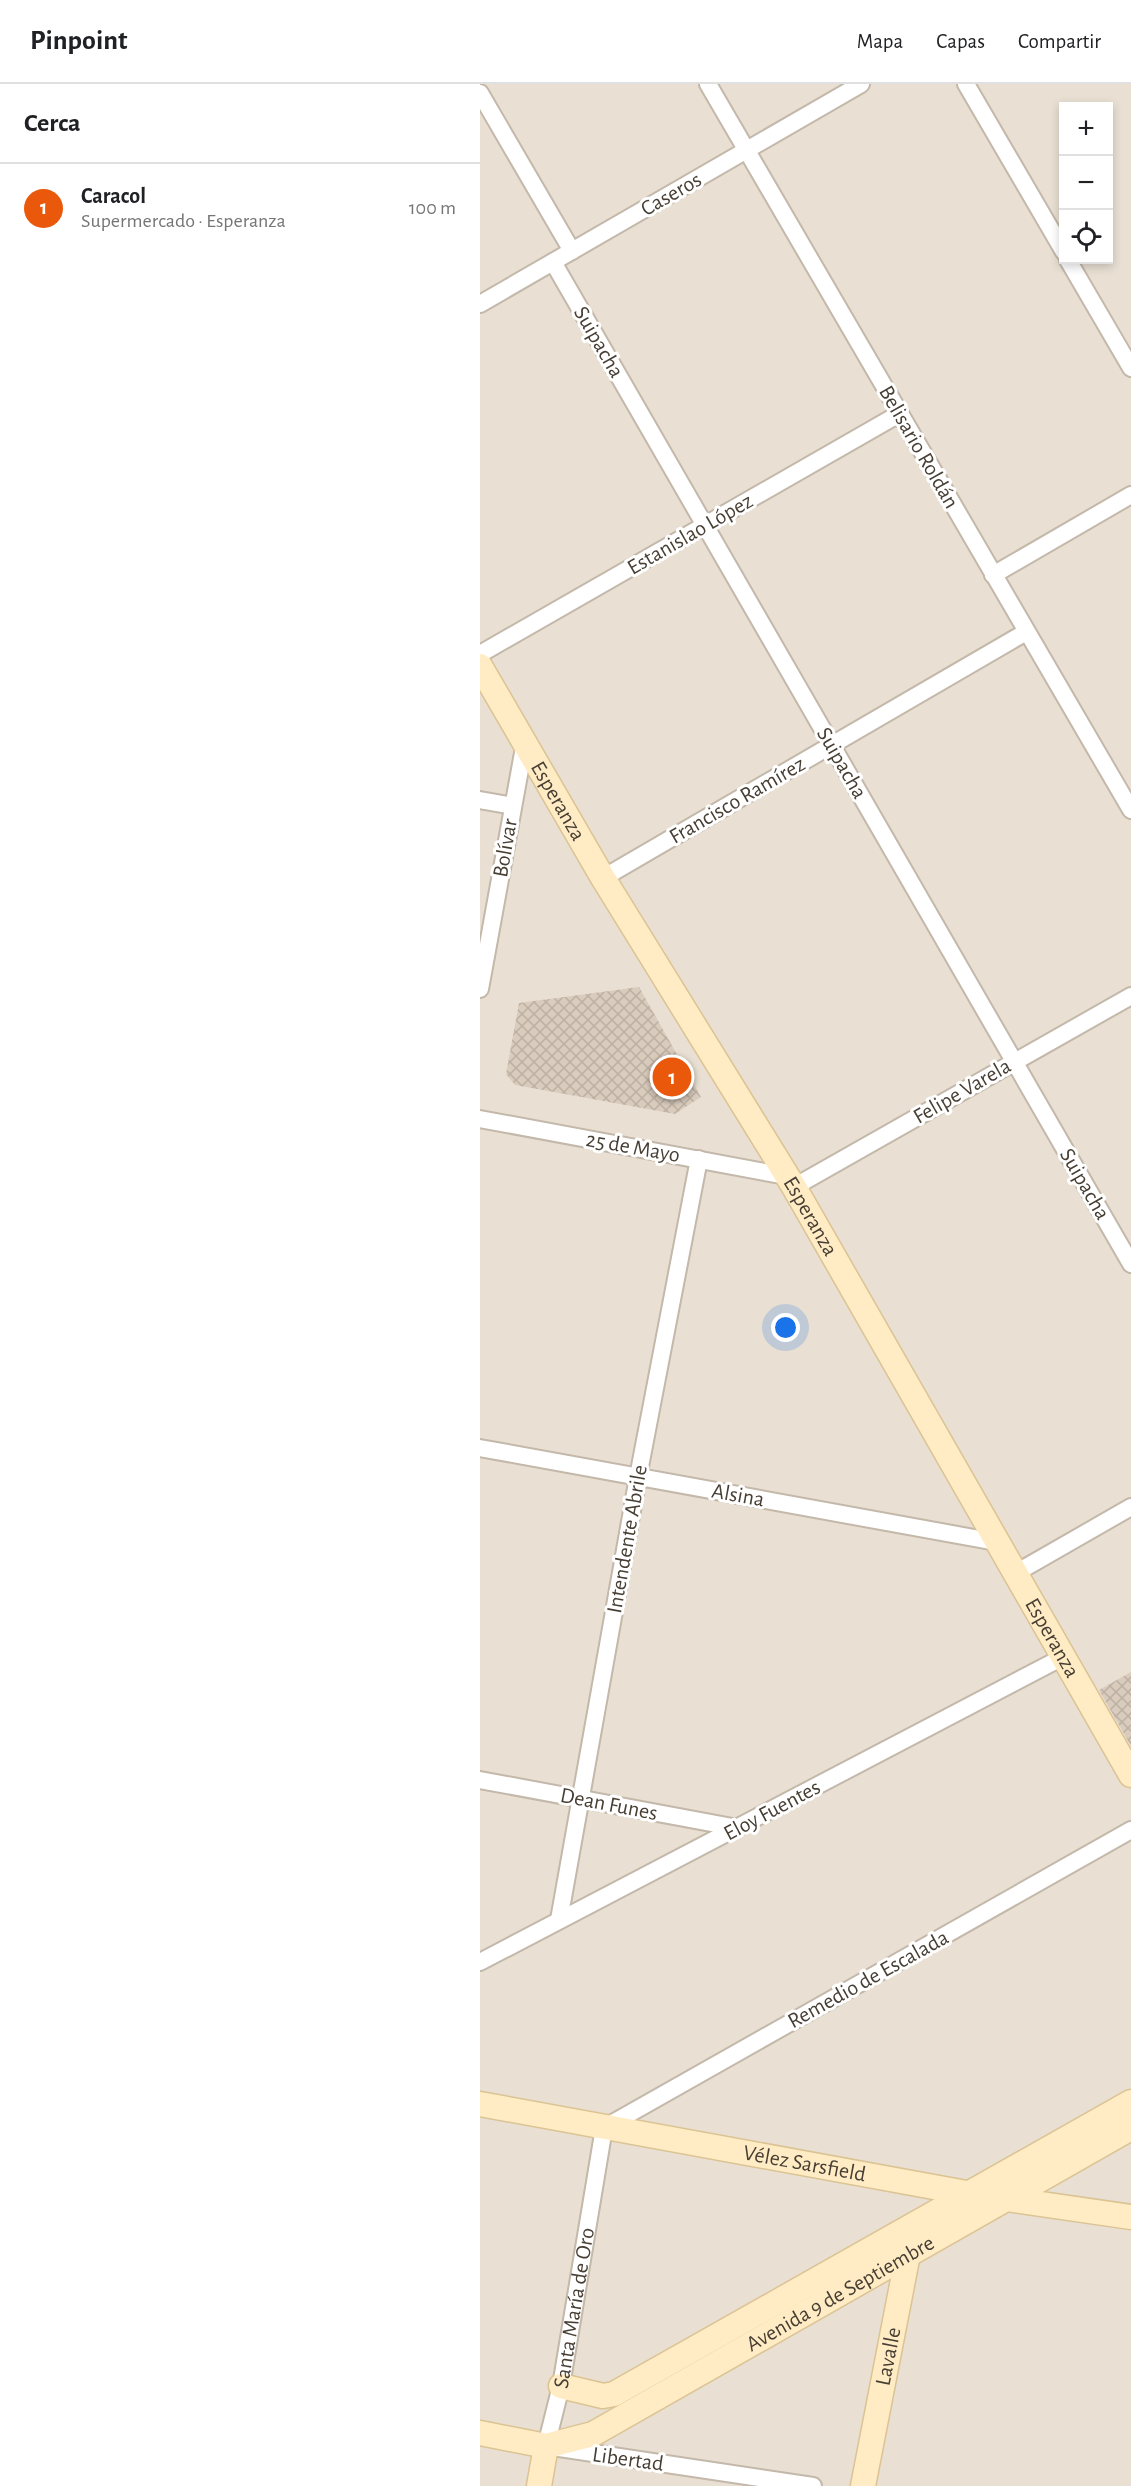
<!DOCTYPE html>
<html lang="es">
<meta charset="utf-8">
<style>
:root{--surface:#fff;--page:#f6f6f6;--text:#202124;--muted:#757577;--line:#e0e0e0;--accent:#ea580c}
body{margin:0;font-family:"Alegreya Sans",sans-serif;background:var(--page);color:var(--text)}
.controls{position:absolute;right:18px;top:18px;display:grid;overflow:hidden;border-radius:0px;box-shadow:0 3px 9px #0003}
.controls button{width:54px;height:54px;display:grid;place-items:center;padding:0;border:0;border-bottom:2px solid var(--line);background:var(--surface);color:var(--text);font:30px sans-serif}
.you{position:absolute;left:306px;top:1244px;width:21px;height:21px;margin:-15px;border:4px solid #fff;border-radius:50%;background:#1a73e8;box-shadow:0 0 0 9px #1a73e833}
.badge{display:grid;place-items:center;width:39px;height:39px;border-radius:50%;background:var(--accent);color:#fff;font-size:20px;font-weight:700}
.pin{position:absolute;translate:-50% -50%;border:3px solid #fff;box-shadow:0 2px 6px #0006}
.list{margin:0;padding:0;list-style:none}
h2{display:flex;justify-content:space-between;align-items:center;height:78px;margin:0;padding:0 24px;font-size:26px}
h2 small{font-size:20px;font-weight:400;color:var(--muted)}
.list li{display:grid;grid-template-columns:39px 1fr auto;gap:18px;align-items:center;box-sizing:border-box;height:90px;padding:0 24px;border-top:2px solid var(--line)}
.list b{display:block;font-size:22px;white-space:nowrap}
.list p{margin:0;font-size:20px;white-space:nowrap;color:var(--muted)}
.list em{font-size:20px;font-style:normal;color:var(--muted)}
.icon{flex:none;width:33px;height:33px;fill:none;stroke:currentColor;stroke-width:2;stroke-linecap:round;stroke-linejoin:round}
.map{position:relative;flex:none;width:651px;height:2402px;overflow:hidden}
header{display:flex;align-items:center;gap:36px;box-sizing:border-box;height:84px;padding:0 30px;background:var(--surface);border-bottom:2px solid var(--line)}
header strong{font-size:28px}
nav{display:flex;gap:33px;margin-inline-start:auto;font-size:21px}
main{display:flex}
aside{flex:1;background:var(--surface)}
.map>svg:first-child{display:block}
</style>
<header>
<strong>Pinpoint</strong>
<nav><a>Mapa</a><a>Capas</a><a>Compartir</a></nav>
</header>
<main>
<aside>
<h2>Cerca<small></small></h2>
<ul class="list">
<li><span class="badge">1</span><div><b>Caracol</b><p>Supermercado · Esperanza</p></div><em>100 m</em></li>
</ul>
</aside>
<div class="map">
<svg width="651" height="2402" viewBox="0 0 651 2402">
<defs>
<pattern id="building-cross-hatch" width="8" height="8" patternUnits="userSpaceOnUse" patternTransform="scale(1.5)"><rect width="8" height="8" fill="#daccbd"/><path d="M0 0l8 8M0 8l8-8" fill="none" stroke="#bcb0a3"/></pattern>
</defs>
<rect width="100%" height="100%" fill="#f4eee5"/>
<path fill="#e9e0d3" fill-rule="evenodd" d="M0 0H651V2402H0ZM584 22H628V176H584Z"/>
<g fill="url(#building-cross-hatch)">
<path d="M159 903 221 1013 195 1030 35 1001 26 990 39 919Z"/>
<path d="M651 1588V1662L619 1606Z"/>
</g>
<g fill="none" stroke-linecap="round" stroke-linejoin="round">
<defs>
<g id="minor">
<path d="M228 0 651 726"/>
<path d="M486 0 584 168"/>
<path d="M0 9 92 167"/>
<path d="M588 176 651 284"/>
<path d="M73 178 651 1180"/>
<path d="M0 220 381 0"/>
<path d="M513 491 651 411"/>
<path d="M0 570 419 330"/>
<path d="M0 716 33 722"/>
<path d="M123 794 546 548"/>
<path d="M0 905 45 658"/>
<path d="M0 1035 306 1092"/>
<path d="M314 1103 651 912"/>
<path d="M0 1364 516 1458"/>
<path d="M534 1490 651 1423"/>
<path d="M0 1696 258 1744"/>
<path d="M79 1836 158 1393 219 1075"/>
<path d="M0 1878 583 1573"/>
<path id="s1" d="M333 2402 66 2362 81 2302 124 2044 651 1746"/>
</g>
<g id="secondary">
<path id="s2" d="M0 582 123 794 314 1103 651 1691"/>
<path id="s3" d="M0 2020 492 2110 651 2133"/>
<path d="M81 2302 123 2312 134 2310 651 2018"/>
<path id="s4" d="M0 2349 66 2362 113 2350 651 2044"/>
<path d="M59 2402 66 2362"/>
<path id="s5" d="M383 2402 429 2165"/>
</g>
</defs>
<use href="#minor" stroke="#c3b8aa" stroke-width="20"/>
<use href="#secondary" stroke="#dbc393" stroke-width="27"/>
<use href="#minor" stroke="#fff" stroke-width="16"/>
<use href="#secondary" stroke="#ffecc4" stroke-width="24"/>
</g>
<g text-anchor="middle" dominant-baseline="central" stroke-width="6" stroke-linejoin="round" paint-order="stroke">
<g font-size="22" fill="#473e34" stroke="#fff">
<text transform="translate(191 110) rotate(-30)">Caseros</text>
<text transform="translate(119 258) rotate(60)">Suipacha</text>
<text transform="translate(439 363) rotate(60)">Belisario Roldán</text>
<text transform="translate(210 450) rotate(-30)">Estanislao López</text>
<text transform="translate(362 679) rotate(60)">Suipacha</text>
<text transform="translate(257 716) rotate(-30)">Francisco Ramírez</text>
<text stroke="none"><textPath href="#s2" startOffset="156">Esperanza</textPath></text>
<text transform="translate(25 764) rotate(-80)">Bolívar</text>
<text transform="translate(482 1007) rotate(-30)">Felipe Varela</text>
<text transform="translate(153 1063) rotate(10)">25 de Mayo</text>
<text transform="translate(605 1100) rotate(60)">Suipacha</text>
<text stroke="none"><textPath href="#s2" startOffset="642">Esperanza</textPath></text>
<text transform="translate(258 1411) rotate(10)">Alsina</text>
<text transform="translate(147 1455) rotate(-80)">Intendente Abrile</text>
<text stroke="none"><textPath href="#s2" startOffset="1128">Esperanza</textPath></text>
<text transform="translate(129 1720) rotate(11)">Dean Funes</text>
<text transform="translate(292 1726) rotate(-28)">Eloy Fuentes</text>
<text transform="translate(388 1895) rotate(-29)">Remedio de Escalada</text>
<text stroke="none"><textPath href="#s3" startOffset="330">Vélez Sarsfield</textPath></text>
<text stroke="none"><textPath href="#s4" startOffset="400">Avenida 9 de Septiembre</textPath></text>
<text stroke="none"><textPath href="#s1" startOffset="411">Santa María de Oro</textPath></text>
<text stroke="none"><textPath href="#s5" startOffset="132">Lavalle</textPath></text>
<text transform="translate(148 2375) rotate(8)">Libertad</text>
</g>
</g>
</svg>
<div class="controls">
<button>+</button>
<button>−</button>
<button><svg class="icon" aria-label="locate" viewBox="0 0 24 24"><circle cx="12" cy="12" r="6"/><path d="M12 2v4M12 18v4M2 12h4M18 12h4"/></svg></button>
</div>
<div class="you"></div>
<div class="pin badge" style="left:192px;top:993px">1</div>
</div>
</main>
